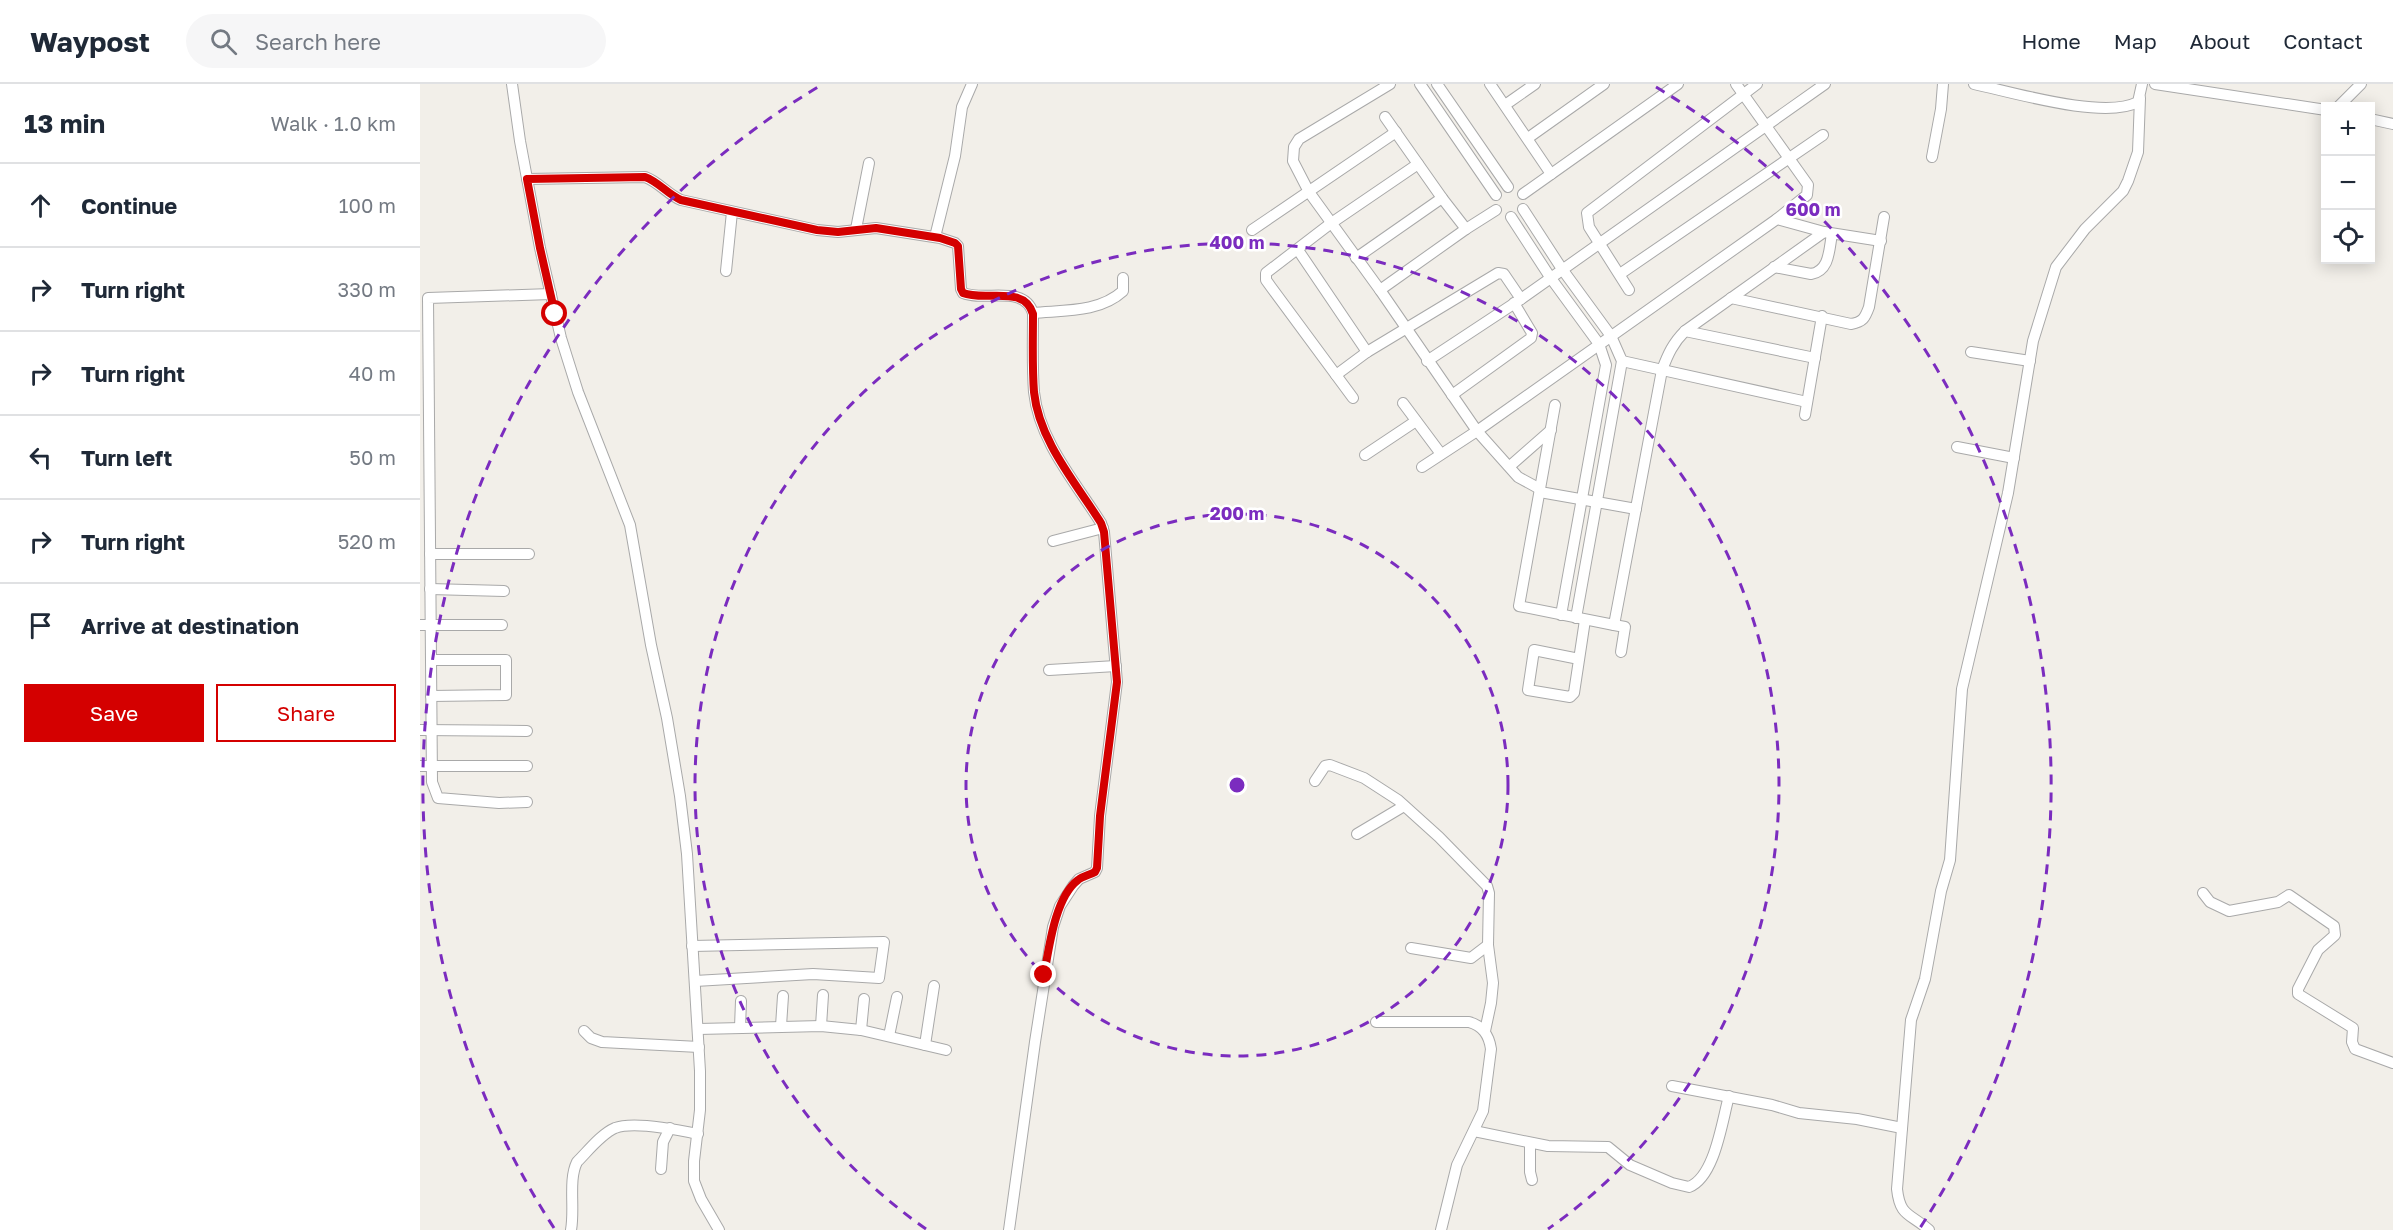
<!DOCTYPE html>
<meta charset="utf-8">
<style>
:root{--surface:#fff;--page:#f6f6f7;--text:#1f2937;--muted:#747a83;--line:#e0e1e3;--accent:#d40000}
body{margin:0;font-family:"Golos Text",sans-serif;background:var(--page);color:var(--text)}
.controls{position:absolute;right:18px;top:18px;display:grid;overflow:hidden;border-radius:0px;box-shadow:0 3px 15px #0003}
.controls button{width:54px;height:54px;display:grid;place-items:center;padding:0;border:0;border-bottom:2px solid var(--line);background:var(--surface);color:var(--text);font:30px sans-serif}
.stop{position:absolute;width:18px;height:18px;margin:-14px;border:4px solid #d40000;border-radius:50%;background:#fff}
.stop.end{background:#d40000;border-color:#fff;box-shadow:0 2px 6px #0008}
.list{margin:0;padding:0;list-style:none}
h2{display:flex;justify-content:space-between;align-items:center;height:78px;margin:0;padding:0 24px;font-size:26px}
h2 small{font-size:20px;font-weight:400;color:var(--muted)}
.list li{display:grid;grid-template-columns:39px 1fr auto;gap:18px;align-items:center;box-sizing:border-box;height:84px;padding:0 24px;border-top:2px solid var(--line)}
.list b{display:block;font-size:22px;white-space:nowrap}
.list em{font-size:20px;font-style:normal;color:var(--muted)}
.actions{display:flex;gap:12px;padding:18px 24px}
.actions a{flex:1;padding:14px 0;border:2px solid var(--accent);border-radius:0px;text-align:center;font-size:21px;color:var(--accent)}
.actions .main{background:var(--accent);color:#fff}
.icon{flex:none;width:33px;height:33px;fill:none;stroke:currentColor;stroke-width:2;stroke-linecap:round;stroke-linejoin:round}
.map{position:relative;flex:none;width:1973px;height:1146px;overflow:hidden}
header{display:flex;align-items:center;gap:36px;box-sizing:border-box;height:84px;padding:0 30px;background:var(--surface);border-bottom:2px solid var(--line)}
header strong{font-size:28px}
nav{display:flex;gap:33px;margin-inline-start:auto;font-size:21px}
.search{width:420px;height:54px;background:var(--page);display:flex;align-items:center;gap:15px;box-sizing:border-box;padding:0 21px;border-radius:33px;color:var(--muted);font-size:22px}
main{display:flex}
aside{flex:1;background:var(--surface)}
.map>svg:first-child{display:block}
</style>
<header>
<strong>Waypost</strong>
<div class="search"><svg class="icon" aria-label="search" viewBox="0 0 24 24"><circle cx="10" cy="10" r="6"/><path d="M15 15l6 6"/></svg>Search here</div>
<nav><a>Home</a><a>Map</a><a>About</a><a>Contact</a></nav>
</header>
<main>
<aside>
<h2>13 min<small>Walk · 1.0 km</small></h2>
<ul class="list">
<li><svg class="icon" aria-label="ahead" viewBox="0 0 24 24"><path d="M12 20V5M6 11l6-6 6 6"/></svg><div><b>Continue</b></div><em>100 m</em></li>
<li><svg class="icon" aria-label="right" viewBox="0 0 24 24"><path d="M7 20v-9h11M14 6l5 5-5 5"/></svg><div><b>Turn right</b></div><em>330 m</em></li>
<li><svg class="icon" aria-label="right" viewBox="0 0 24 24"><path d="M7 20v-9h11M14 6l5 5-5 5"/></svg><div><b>Turn right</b></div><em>40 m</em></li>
<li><svg class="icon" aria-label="left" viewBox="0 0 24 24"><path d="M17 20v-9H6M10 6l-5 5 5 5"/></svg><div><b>Turn left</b></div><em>50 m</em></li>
<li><svg class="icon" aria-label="right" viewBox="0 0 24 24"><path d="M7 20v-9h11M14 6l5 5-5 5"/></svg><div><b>Turn right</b></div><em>520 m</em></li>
<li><svg class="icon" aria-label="arrive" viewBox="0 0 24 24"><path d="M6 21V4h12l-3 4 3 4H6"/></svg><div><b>Arrive at destination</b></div></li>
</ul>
<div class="actions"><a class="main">Save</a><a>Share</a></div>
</aside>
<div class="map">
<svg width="1973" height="1146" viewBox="0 0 1973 1146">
<rect width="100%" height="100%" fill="#f2efe9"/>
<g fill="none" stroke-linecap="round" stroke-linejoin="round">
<defs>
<g id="minor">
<path d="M92 0 100 57 120 164 141 254 158 308 210 441 231 561 247 634 260 712 267 770 280 987V1026L274 1077V1097L281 1115 299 1146"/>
<path d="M970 0 879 55 874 63 873 77 889 108 960 206 1057 347 1357 135"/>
<path d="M1000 0 1076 111"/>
<path d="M1017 0 1088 103"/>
<path d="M1070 0 1131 90"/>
<path d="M1316 0 1388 101 1387 111 1357 135 1404 148 1461 157"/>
<path d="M1554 0C1592 8 1684 36 1718 18L1722 0"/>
<path d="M1735 0 1906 26"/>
<path d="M1085 21 1115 0"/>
<path d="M1919 22 1941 0"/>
<path d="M965 33 1022 114 1046 145"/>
<path d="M1950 35 1973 40"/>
<path d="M1108 54 1184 0"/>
<path d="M1512 73 1521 25 1523 0"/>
<path d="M107 95 225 93C239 98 247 110 261 116L397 146 418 148 456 144 520 154 535 159 538 162 541 205 543 209C565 218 604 200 613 229 613 255 612 282 614 308 619 357 656 399 681 439L684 448 697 598 680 732 677 784 675 788 659 795 653 802 640 822 633 843 615 958 589 1146"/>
<path d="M1103 110 1258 0"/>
<path d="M1103 125 1142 185 1191 252 1202 277 1156 534"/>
<path d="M1091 133 1130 193 1179 260 1186 281 1141 531"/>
<path d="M436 145 449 79"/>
<path d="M832 146 976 48"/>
<path d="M515 153 535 72 542 23 552 0"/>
<path d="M878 166 947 268"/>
<path d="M936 174 1022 114"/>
<path d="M1354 183 1391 190C1410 187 1409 165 1412 150"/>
<path d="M306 187 312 128"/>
<path d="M1200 190 1403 51"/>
<path d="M960 206 1046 145 1076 126"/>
<path d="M1209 206 1169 143 1167 129 1337 0"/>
<path d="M1311 214 1431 240C1443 238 1445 234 1449 223L1464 133"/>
<path d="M613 229C643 226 679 229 703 207V194"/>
<path d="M1265 247 1395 274"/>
<path d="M1551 268 1610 277"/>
<path d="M1007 277 1101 215 1405 0"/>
<path d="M1202 277 1387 318"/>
<path d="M916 291 947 268 1078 189 1084 190 1101 215"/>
<path d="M1032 311 1111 254 1112 249 1094 219"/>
<path d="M933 314 851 203 846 196V189L910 140 998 80"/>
<path d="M983 319 1021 370"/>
<path d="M1135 321 1099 522 1194 541 1242 286C1248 270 1253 259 1265 247L1404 148"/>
<path d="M1385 331 1402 232"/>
<path d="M1537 363 1594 374"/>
<path d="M945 371 996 337"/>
<path d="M1090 382 1131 346"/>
<path d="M1002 383 1057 347 1098 393 1120 405V408L1216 425"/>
<path d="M633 457 683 444"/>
<path d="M10 470H109"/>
<path d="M10 505 84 507"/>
<path d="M0 541H82"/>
<path d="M1194 541 1205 543 1201 568"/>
<path d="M1159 575 1114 566 1108 606 1150 613 1154 609 1165 536"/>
<path d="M11 576H86V611L11 612"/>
<path d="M629 586 696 582"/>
<path d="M0 646 107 647"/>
<path d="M0 682H107"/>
<path d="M895 697 905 682 910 681 944 694 978 716 1019 753 1067 802 1069 809 1068 861 1073 899 1071 919 1065 947"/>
<path d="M107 718 79 719 18 714 12 698 8 214 131 210"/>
<path d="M937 750 984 722"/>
<path d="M1783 809 1790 818 1809 827 1858 818 1869 811 1914 842 1915 851 1898 866 1878 905V910L1933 944 1932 958 1935 965 1973 979"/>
<path d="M272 862 464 858 459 894 393 890 275 897"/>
<path d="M991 864 1051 874 1068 861"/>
<path d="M956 938H1049C1063 942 1069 951 1071 965L1063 1027 1037 1081 1021 1146"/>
<path d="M361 942 363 912"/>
<path d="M401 942 403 911"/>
<path d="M320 943 321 917"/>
<path d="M278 945 401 942 441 946 526 966"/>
<path d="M441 946 444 915"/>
<path d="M164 947 171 954 182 958 279 963"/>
<path d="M469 952 477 913"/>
<path d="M505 961 514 902"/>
<path d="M1252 1002 1352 1021 1379 1029 1437 1035 1482 1044"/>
<path d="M1054 1047 1128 1062 1188 1063 1210 1081 1252 1099 1269 1103C1295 1093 1302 1037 1309 1012"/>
<path d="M1110 1059V1088L1112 1096"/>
<path d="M241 1085 243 1058 250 1044"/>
<path d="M151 1146C155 1124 148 1096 157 1078 168 1067 181 1050 195 1044 213 1037 259 1046 278 1050"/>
<path d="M1509 1146C1490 1129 1480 1133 1477 1105L1491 936 1505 895 1521 807 1530 776 1542 605 1588 409 1613 257 1636 183 1665 145 1703 107 1708 97 1718 68 1720 14"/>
</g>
</defs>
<use href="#minor" stroke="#a9a9a9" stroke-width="12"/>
<use href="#minor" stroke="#fff" stroke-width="10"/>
</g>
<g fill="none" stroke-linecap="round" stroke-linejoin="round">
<path stroke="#d40000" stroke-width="8" d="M135 230 120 164 107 95 225 93C239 98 247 110 261 116L397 146 418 148 456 144 520 154 535 159 538 162 541 205 543 209C565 218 604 200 613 230 613 255 612 282 614 308 619 357 656 399 681 439L684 448 697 598 680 732 677 784 675 788C670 791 663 792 658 796 635 813 629 864 624 891"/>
</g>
<g fill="none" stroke="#7b2cbf" stroke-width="3" stroke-dasharray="10 8">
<circle cx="817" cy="701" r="271"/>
<path d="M506 1145A542 542 0 1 1 1128 1145"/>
<path d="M134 1144A814 814 0 0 1 398 3M1236 3A814 814 0 0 1 1500 1144"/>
</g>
<circle cx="817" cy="701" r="9" fill="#7b2cbf" stroke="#fff" stroke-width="3"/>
<g font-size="18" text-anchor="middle" font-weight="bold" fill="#7b2cbf" stroke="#fff" stroke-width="5" stroke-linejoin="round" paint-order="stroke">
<text x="1393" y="132">600 m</text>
<text x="817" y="165">400 m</text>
<text x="817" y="436">200 m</text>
</g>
</svg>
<div class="controls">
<button>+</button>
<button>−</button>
<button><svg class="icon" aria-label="locate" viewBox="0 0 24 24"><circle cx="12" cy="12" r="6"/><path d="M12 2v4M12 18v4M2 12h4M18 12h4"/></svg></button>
</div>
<div class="stop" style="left:135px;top:230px"></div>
<div class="stop end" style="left:624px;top:891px"></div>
</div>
</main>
